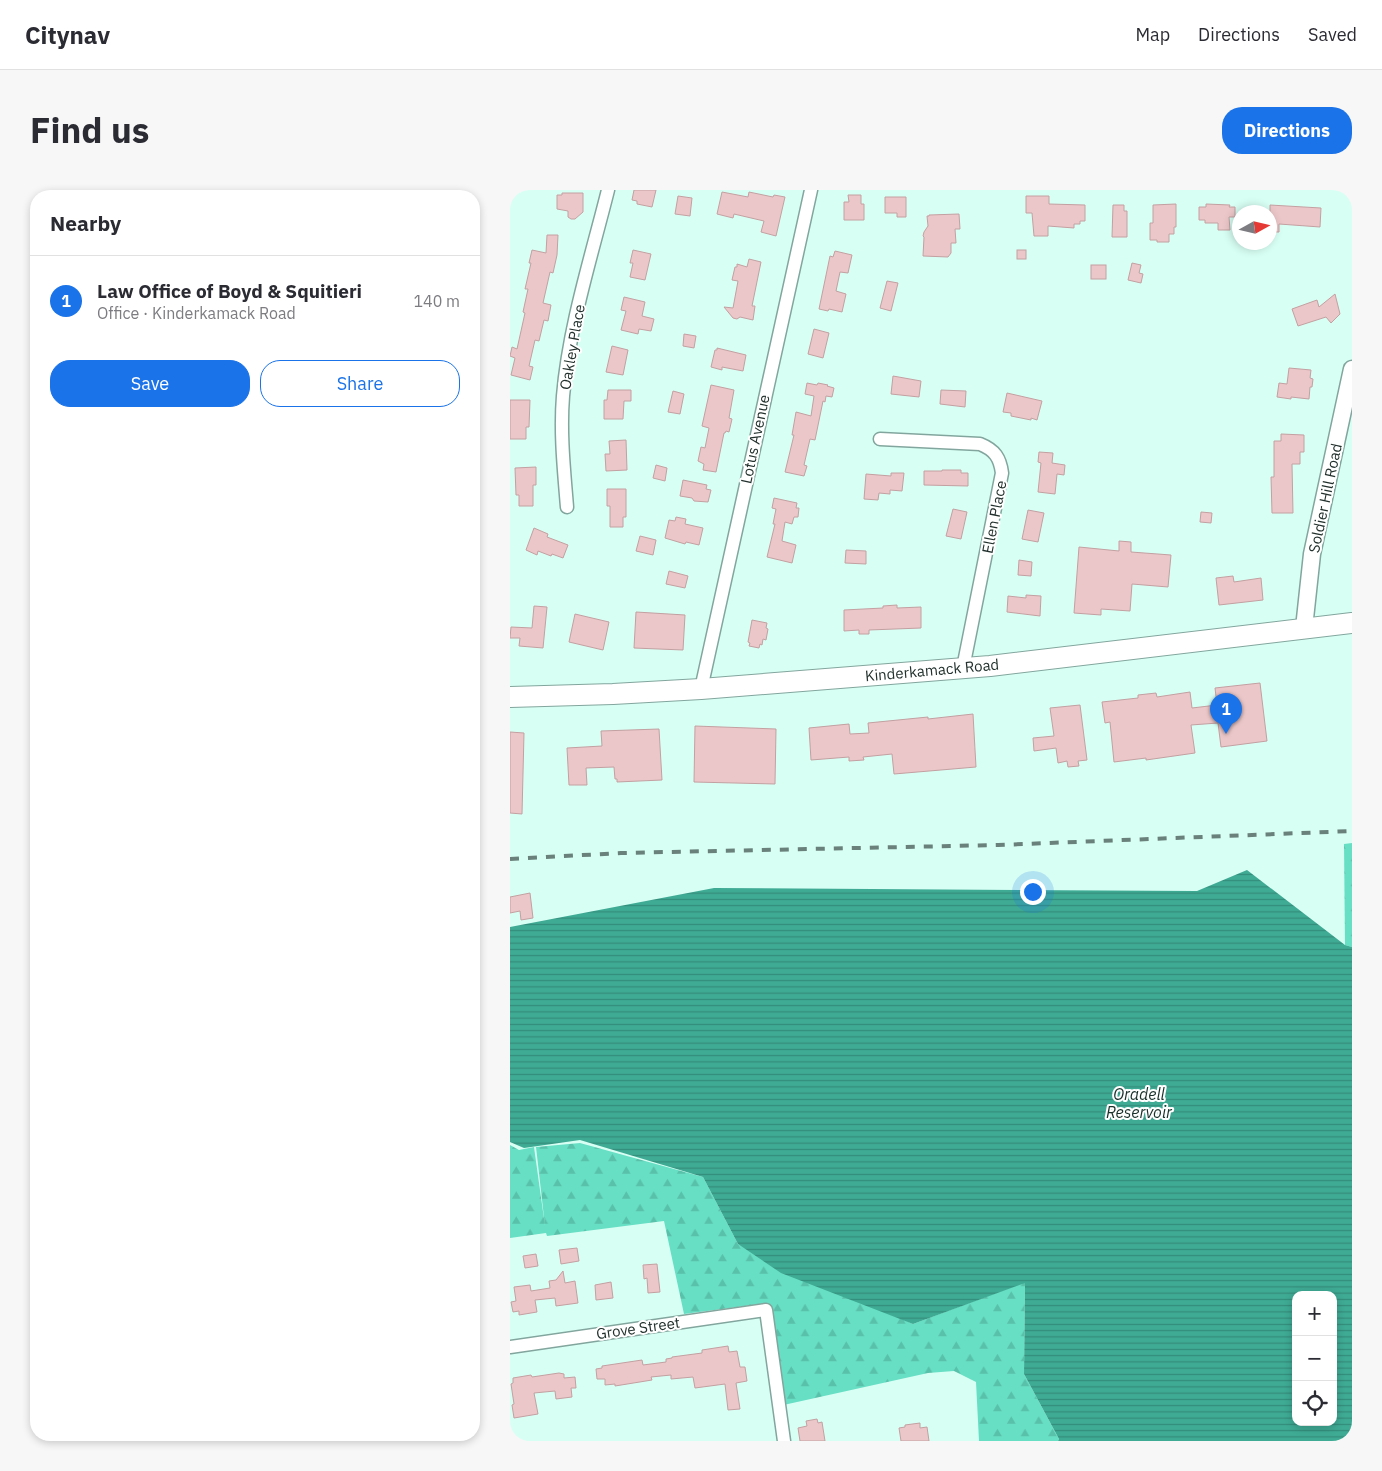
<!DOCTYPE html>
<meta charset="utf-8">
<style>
:root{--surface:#fff;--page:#f7f7f7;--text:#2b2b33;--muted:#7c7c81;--line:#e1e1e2;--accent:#1a73e8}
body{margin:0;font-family:"IBM Plex Sans",sans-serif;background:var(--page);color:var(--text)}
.controls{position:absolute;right:15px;bottom:15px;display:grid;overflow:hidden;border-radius:10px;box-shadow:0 2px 8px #0003}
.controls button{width:45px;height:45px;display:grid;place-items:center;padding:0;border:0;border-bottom:1px solid var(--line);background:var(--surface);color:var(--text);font:25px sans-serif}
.compass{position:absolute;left:722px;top:15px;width:45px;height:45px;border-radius:50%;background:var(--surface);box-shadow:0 2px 8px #0003;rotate:82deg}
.you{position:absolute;left:522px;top:701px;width:18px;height:18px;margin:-12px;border:4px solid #fff;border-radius:50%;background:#1a73e8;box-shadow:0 0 0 8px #1a73e833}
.badge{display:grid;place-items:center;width:32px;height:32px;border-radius:50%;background:var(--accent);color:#fff;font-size:16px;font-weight:700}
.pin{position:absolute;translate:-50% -41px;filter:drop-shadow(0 1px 2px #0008)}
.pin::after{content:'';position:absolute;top:26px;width:18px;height:15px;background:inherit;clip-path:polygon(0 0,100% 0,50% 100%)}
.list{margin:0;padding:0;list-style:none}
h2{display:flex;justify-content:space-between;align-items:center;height:65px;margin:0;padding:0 20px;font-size:21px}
h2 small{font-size:16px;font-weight:400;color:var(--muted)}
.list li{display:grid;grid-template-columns:32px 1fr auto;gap:15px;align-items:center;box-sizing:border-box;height:90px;padding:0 20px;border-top:1px solid var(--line)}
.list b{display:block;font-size:19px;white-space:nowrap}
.list p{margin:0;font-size:16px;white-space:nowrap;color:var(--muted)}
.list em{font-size:16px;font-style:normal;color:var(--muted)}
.actions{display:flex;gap:10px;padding:15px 20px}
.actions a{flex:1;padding:11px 0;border:1px solid var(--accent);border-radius:20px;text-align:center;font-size:18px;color:var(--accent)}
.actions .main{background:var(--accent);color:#fff}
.icon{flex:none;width:28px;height:28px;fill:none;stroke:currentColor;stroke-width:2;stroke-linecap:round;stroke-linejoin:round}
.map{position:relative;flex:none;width:842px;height:1251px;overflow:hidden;border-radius:20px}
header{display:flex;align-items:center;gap:30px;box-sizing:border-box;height:70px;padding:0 25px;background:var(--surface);border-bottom:1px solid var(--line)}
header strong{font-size:24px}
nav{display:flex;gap:28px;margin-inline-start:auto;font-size:18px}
.intro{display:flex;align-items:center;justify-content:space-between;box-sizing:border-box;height:120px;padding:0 30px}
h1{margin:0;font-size:35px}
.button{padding:12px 22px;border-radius:20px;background:var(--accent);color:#fff;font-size:18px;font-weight:700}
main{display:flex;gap:30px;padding:0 30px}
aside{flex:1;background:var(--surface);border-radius:20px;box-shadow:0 2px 8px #0003}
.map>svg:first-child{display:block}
</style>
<header>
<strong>Citynav</strong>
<nav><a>Map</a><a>Directions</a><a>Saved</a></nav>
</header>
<div class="intro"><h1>Find us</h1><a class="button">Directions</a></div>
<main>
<aside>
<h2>Nearby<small></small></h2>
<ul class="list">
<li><span class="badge">1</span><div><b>Law Office of Boyd &amp; Squitieri</b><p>Office · Kinderkamack Road</p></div><em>140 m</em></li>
</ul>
<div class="actions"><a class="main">Save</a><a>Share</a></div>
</aside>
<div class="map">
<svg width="842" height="1251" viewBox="0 0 842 1251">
<defs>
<pattern id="forest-firs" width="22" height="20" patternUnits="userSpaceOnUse" patternTransform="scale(1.25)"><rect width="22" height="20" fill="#67dfc4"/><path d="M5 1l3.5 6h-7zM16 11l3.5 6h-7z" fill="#59c0a9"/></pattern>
<pattern id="water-rules" width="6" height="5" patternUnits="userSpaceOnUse" patternTransform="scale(1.25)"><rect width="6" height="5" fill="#3fab95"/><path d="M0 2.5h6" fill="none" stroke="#348c7a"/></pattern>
</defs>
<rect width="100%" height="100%" fill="#d8fff4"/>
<g fill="url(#forest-firs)">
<path d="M842 653V757L835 755 834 654Z"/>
<path d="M70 953 193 987 228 1054 403 1134 515 1092 514 1184 549 1249 548 1251H469L466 1192 444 1181 418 1183 269 1216 256 1120 258 1113 174 1124 154 1031 37 1046 36 1043 0 1048V955L9 960 24 957 35 1036 26 957Z"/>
</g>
<path fill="url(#water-rules)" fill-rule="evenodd" d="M737 680 835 755 842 757V1251H548L549 1249 514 1184 515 1093 403 1134 271 1083 228 1054 193 987 70 950 14 958 0 952V737L204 698 687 701ZM786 1105H823V1232H786Z"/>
<g fill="#ecc7c9" stroke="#c3a0a2">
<path d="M124 0H146L142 17 127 14V11L122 10Z"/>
<path d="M212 2 238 7 239 2 263 7 264 5 275 7 266 46 251 42 254 31 224 24 223 28 207 24Z"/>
<path d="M52 3H73V22L65 29H61L58 27V21L47 19V5H52Z"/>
<path d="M338 5H351V14H354V30H334V12H339Z"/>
<path d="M168 6 182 8 180 26 165 24Z"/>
<path d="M516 6H539V14L575 15V31H570V34H564V38L538 36V46H524L522 23H516Z"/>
<path d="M375 7H396V27H387V23H375Z"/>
<path d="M666 14V37H664V44H659V52H647V50H640V33H643V15Z"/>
<path d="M696 14 720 15 719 17H725V27H719L720 40H708V33H695V30H689V17H696Z"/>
<path d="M603 15H614V21H617V47H602Z"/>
<path d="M760 15 811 18 810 37 769 34V42H760Z"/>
<path d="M449 24 450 39H445L446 53H441V63L438 67 413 66 414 47 413 46 414 42 418 36 417 26H419V25Z"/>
<path d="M37 45H48L47 65 43 83 40 82 33 113 41 115 38 131 34 130 29 151 25 150 19 176 23 177 20 190 1 185 5 168 0 166 2 157 7 159 15 123 13 122 18 99H15L21 73H19L22 60 36 63Z"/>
<path d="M123 60 141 64 135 90 120 87 123 73H120Z"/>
<rect x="507" y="60" width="9" height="9"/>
<path d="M325 61 342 65 338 83 330 82 326 101 336 104 332 122 319 119 318 121 309 119 320 66 323 67Z"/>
<path d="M239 69 251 72 242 116H245L243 130 230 127 227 129 223 128 214 117 223 118 228 91 222 90 225 77H227V74L237 77Z"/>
<path d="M622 73 631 75 629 83 633 84 631 93 618 90Z"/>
<rect x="581" y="75" width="15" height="14"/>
<path d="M377 91 388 93 381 121 370 118Z"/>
<path d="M825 104 830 124 821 133 816 127 788 136 782 119 807 110 809 117Z"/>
<path d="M114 107 135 112 132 126 144 129 141 141 129 139 128 144 111 140 116 121 111 120Z"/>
<path d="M304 139 319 143 313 168 298 164Z"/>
<path d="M174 144 186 146 184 158 173 156Z"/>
<path d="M102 156 118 160 113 185 96 182Z"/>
<path d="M207 158 236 165 233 181 212 177V180L201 177 205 160H207Z"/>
<path d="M779 178 801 180 800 188 803 189 802 197H800L799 209 781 207V209L767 207 769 193 777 194Z"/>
<path d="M383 186 411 191 409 207 381 204Z"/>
<path d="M297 193 307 195 308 193 318 195 317 196 324 198 322 207 316 206 315 212 313 211 305 250 300 249 294 275 297 276 294 286 275 282 284 245H282L286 222 301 226 304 206 295 204Z"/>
<path d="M201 195 224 200 219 228 222 229 219 242 216 241 215 243H214L206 282 193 280 194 274 188 271 191 257 195 258 199 238 192 236Z"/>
<path d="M98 200H121V211H114L113 229H94V210H97Z"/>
<path d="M431 200 456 201 455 217 430 214Z"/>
<path d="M163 201 174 204 170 224 158 222Z"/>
<path d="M497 203 532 211 527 230 521 228V230L501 226V223L493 222Z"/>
<path d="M0 210H20L19 237H16V249H0Z"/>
<path d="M771 244 794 245V262H790V274H782L783 323H762L761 287H764V251H771Z"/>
<path d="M116 250 117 280 96 281 95 264H100L99 251Z"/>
<path d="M529 262 543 263 542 273 555 275 554 285 547 284 545 304 528 302 531 273 528 272Z"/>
<path d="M146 275 157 278 155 291 143 288Z"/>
<path d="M26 277V295H23V316H9V305H6L5 278Z"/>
<path d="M432 280H451V283H458V296L414 295V281H432Z"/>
<path d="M381 283H394L392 301 380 300V304L369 303 368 310 354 309 356 284 381 286Z"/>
<path d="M173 290 197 295 196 299 201 300 198 312 184 311 182 308 170 306Z"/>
<path d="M97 299H116V327H113V337H100V316H97Z"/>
<path d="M264 308 287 313 286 318H289L288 327H284L282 334 275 332 272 351 286 355 282 373 257 367 265 334H263L266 319 262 318Z"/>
<path d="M443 319 457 322 451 349 436 346Z"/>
<path d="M518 320 534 323 528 352 512 349Z"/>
<path d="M691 322 702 323 701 333 690 332Z"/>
<path d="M166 327 176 329 175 334 193 338 189 355 176 352 175 354 155 348 159 330 165 331Z"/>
<path d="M24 338 38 344 37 347 58 355 53 368 42 364 41 366 28 361 27 365 16 360Z"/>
<path d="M130 346 146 350 143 365 126 361Z"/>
<path d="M609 351 621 352V362L661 365 658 397 622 394 620 421 591 419V425L564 423 569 357 609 361Z"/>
<path d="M336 360 356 361V374L335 373Z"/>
<path d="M509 370 522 372 521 386 508 385Z"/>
<path d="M159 381 178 386 175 398 156 394Z"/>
<path d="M723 386 724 392 751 388 753 410 709 415 706 388Z"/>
<path d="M516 405 531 406 530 426 497 422 498 406 516 408Z"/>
<path d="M387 415V418L411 417V438L359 440V444H349V440L334 441V420L373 418V416Z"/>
<path d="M24 416 37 417 33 458 9 456 10 448H0L1 437 22 438Z"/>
<path d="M126 422 175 425 173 460 124 458Z"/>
<path d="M65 424 99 432 93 460 59 452Z"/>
<path d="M242 430 257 433 256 438 258 439 256 450 253 449 252 455 250 454 249 458 239 456 240 453 238 452Z"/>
<path d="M750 493 757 551 711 557 708 533 681 535 685 563 636 570V568L604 572 600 532 595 533 592 512 628 508V505L646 503 647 507 680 502 682 518 707 515 705 498Z"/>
<path d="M570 515 577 570 568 571 569 576 558 577 557 571 548 573 546 558 524 561 523 548 544 546 540 518Z"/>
<path d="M463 524 466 577 384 584 382 564 353 567 354 570 339 571V567L301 570 299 538 339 534 340 544 359 543 358 533 418 527V529Z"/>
<path d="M185 536 266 539 265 594 184 592Z"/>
<path d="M149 539 152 590 107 592V589H105L104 577 76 578 77 595H59L57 558 92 556 91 541Z"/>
<path d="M0 542 14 543 12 624 0 623Z"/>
<path d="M20 703 23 728 11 730 10 721 0 723V707Z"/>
<path d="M67 1058 69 1071 51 1074 49 1060Z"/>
<path d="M26 1064 28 1076 15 1078 13 1066Z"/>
<path d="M147 1074 150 1102 138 1103 137 1088 134 1089 133 1075Z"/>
<path d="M53 1081 55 1093 65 1091 68 1113 46 1116 45 1108 25 1110 27 1122 9 1125V1121L3 1122 1 1112 6 1111 4 1097 20 1095 21 1101 40 1098 39 1091 46 1090Z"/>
<path d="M101 1092 103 1108 86 1110 85 1095Z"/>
<path d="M218 1156 219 1162 227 1161 230 1177H235L237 1191 226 1193 230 1219 218 1220 215 1194 185 1198 183 1187 161 1189V1185L141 1187 142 1190 105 1196V1194L95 1195V1189H87L86 1179 92 1178V1176L132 1170 133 1175 156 1172V1169L162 1168V1167L192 1163V1160Z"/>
<path d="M49 1183 54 1184V1188L65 1187 66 1198H61L62 1207 46 1209 45 1201 24 1203 28 1224 4 1228 2 1215 4 1214 1 1194 3 1193V1188L21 1185 22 1187Z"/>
<path d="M307 1229 308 1233 312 1232 315 1251H290L288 1238 297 1236 296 1231Z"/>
<path d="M410 1233V1238L417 1237 419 1251H391L389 1238 395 1237V1235Z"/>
</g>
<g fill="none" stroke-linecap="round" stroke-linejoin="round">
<defs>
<g id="minor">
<path d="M370 249 470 254C485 260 490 268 492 283L453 478"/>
<path d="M57 317C54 280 50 243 53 206 59 136 81 68 98 0"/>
<path d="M191 499 301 0"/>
<path d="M0 1157 256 1120 274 1251"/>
</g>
<path id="tertiary" d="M794 438 802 364 842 179"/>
<path id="primary" d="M0 507 103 504 191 499 480 476 842 433"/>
</defs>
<use href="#minor" stroke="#82a69d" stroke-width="15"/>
<use href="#tertiary" stroke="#82a69d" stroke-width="19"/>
<use href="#primary" stroke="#82a69d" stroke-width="22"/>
<use href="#minor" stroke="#fff" stroke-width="12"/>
<use href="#tertiary" stroke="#fff" stroke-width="16"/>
<use href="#primary" stroke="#fff" stroke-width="20"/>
<path stroke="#69817a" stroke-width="4" stroke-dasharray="9 9" stroke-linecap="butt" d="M0 669 111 663 488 655 842 641"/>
</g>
<g text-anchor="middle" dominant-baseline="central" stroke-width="4" stroke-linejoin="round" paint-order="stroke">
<g font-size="15" fill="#22312d" stroke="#fff">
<text transform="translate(62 157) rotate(-80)">Oakley Place</text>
<text transform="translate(245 249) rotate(-78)">Lotus Avenue</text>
<text transform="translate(815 308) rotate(-78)">Soldier Hill Road</text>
<text transform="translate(484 327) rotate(-79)">Ellen Place</text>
<text transform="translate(422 480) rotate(-5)">Kinderkamack Road</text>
<text transform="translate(128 1138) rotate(-8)">Grove Street</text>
</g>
<g font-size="16" font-style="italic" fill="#19312b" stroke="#fff">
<text x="629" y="904">Oradell<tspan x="629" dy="18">Reservoir</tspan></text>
</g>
</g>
</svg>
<div class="controls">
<button>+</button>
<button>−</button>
<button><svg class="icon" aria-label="locate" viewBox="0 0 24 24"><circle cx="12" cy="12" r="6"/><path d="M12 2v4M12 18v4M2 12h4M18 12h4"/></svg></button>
</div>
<svg class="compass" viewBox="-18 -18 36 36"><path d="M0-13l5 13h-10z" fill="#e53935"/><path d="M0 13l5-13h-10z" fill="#7c7c81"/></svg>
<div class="you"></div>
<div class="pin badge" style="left:716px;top:544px">1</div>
</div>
</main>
